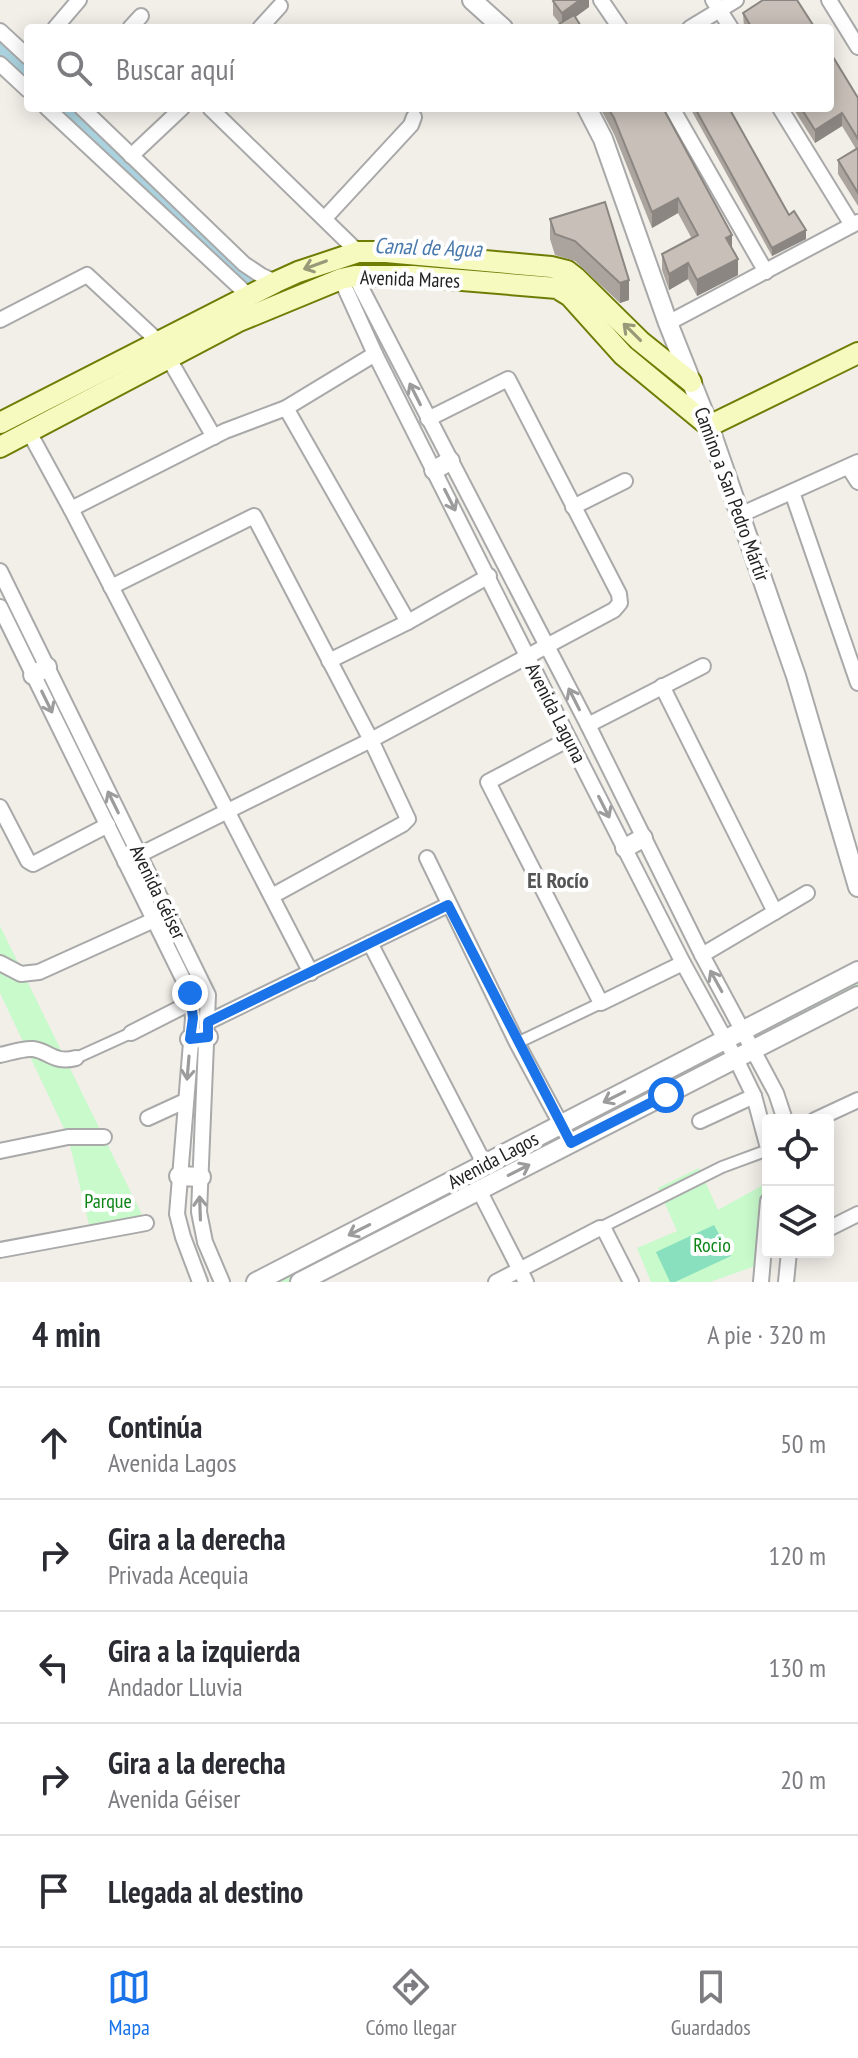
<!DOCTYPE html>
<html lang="es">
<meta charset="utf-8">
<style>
:root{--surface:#fff;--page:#f7f7f7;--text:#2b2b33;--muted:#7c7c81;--line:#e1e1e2;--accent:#1a73e8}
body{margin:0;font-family:"PT Sans Narrow",sans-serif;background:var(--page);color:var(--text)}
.controls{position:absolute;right:24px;bottom:24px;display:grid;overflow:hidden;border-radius:8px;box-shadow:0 4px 20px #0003}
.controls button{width:72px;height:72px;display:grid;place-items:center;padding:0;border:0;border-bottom:2px solid var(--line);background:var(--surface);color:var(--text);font:40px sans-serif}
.stop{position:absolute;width:24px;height:24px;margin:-18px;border:6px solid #1a73e8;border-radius:50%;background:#fff}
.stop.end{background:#1a73e8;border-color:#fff;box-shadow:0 2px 8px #0008}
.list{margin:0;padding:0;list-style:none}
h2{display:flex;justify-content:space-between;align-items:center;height:104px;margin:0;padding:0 32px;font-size:34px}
h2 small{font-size:26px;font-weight:400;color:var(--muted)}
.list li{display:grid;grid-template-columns:52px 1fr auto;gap:24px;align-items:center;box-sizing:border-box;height:112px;padding:0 32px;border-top:2px solid var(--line)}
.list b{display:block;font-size:30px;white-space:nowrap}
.list p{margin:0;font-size:26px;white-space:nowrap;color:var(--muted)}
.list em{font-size:26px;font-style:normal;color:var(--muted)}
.icon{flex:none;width:44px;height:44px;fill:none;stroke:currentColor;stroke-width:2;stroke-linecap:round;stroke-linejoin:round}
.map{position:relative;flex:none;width:858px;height:1282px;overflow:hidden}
.search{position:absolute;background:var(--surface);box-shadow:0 4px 20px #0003;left:24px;right:24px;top:24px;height:88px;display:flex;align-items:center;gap:20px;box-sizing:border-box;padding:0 28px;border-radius:8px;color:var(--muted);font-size:30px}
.sheet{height:664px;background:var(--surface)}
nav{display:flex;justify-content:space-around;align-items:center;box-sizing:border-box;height:112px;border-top:2px solid var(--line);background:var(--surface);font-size:22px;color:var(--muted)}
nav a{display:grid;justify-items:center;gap:4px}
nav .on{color:var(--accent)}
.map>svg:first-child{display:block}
</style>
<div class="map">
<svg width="858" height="1282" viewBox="0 0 858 1282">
<rect width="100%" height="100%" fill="#f2efe9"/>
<g fill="#c8facc">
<path d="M0 926 146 1223 91 1233 68 1137 0 993Z"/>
<path d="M858 978V985L301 1282H256Z"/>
<path d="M699 1168 718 1210 763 1185 758 1265 710 1282H651L637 1248 677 1231 658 1188Z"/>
</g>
<path fill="#88e0be" d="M714 1225 731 1256 675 1282H670L656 1252Z"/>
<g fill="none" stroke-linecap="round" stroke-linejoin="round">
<g stroke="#aad3df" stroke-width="16">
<path d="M0 50 28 76"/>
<path d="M62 108 245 277 261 289 274 292 336 270 361 264 493 271"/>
<path d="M612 326 646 360 680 385"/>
</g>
<defs>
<g id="pedestrian">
<path d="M517 1043 601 1003"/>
<path d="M76 1058 131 1033"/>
<path d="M600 1228 722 1167 768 1150"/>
</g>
<g id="minor">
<path d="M601 0 620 28"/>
<path d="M713 0 731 28"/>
<path d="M829 0 858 47"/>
<path d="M55 28 79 0"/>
<path d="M130 28 141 16"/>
<path d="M260 28 280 6"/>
<path d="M690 28 736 0"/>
<path d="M0 31 28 57"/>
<path d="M0 64 28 90"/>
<path d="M47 108 249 296"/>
<path d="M82 108 244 264 262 276 276 282"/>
<path d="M210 108 358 252"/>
<path d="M672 108 766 272"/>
<path d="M780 108 852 225"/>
<path d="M131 156 182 108"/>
<path d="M325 218 411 125 414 117"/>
<path d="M355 276 588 725 702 955 776 1093 785 1120"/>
<path d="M341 279 375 354 569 739 683 963 736 1059 754 1096 768 1148"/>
<path d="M0 320 87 275 159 342"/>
<path d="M668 323 858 222"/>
<path d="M169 359 214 437"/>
<path d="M286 408 408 622"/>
<path d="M29 432 71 509 311 973"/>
<path d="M849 468 858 482"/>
<path d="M792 492 858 683"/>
<path d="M573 507 625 481"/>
<path d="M71 509 225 431 286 408 375 354"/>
<path d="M740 515 858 462"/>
<path d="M0 571 208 995 199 1212 205 1242 222 1282"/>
<path d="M111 587 254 516 371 740 408 819 403 824 272 896"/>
<path d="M0 607 190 993 193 1018 177 1214 183 1237 200 1282"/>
<path d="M329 661 408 622 489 576"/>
<path d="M662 686 775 912"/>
<path d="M588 725 703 666"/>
<path d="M569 739 488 782 601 1003 683 963"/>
<path d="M0 807 28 861 33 864 108 825"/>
<path d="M427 858 517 1043 571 1143"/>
<path d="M125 862 371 740 614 610 620 603 619 594 508 379 428 419"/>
<path d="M370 943 485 1165"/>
<path d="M702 955 807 893"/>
<path d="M0 963 21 974 39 972 154 920"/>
<path d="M208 1022 448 905"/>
<path d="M131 1033 192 1002"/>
<path d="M0 1055C10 1053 23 1048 33 1049 49 1051 54 1064 76 1058"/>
<path d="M148 1118 185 1101"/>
<path d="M815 1120 858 1100"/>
<path d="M700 1121 754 1096"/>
<path d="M0 1151 68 1137H104"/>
<path d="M479 1190 526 1282"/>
<path d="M828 1229 858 1214"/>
<path d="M0 1250 146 1223"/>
<path d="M496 1282 600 1228 605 1231 631 1282"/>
<path d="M761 1282 768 1201"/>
<path d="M786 1282 789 1252"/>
</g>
<g id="tertiary">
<path d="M472 0 503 28"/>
<path d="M587 108 603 139 668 323 709 426 796 676 858 887"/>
<path d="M434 470 450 461"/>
<path d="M33 675 47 667"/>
<path d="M625 848 643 838"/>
<path d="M190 1039 208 1037"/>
<path d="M179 1176 201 1177"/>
<path d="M256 1282 858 971"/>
<path d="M300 1282 858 996"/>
</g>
<g id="secondary">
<path d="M0 423 276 282 298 272 358 252H386L551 267 567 271 576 278 640 341 691 382"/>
<path d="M0 447 239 321 341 279 355 276H413L557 288 570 296 623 355 709 426 858 353"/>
</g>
</defs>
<use href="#pedestrian" stroke="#a9a9a9" stroke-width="14"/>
<use href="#minor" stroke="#a9a9a9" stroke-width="18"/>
<use href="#tertiary" stroke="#a9a9a9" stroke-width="22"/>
<use href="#secondary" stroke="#707d05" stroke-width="24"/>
<use href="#pedestrian" stroke="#fff" stroke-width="10"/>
<use href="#minor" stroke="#fff" stroke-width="14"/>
<use href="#tertiary" stroke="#fff" stroke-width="18"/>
<use href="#secondary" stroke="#f7fabf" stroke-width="20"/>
</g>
<g fill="#aba49e">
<path d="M589 0V7L575 17 582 28H556V26L560 24 553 15V1Z"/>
<path d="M743 13 815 28H744Z"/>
<path d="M858 98V206L838 174V160L856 149 842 126 815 143 793 108H830Z"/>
<path d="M600 108H663L732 249 738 275 697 296 688 279 669 290 662 270V254L692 239 678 213 652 228 614 134Z"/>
<path d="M690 108H729L789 215 806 239 772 256Z"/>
<path d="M605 202 629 300 620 303 575 261 555 255 550 239V219Z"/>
</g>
<g fill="#8b8681">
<path d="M580 0H589V7L562 27V13Z"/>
<path d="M842 113V126L815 143V130Z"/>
<path d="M678 198V213L652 228V212Z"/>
<path d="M806 230V239L772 256V248Z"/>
<path d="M732 235V250L726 238Z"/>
<path d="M738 259V275L697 296V280Z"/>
<path d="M688 263V279L669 290V274Z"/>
<path d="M629 280V300L620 303V283Z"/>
</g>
<g fill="#c7bfb8" stroke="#8b8681" stroke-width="2">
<path d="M554 0H580L562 13 553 1Z"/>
<path d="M763 0H797L815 28H752L743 13Z"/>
<path d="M574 15 582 28H557L556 26Z"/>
<path d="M830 52 858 98V139L842 113 815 130 801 108H830Z"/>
<path d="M608 108H663L732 235 726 238 738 259 697 280 688 263 669 274 662 254 698 235 678 198 652 212 614 118Z"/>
<path d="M695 108H729L789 215 794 211 806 230 772 248Z"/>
<path d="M858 148V193L838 160Z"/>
<path d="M605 202 629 280 620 283 575 241 555 234 550 219Z"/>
</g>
<defs><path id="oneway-shaft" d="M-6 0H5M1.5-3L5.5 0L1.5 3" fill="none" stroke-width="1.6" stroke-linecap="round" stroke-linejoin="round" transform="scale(2)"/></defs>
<g stroke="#979978">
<use href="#oneway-shaft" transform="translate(315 265) rotate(160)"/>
<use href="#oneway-shaft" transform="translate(632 332) rotate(-135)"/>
</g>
<g stroke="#9c9c9c">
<use href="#oneway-shaft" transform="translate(415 394) rotate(-117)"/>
<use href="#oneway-shaft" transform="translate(450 500) rotate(63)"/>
<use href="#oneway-shaft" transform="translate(574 699) rotate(-117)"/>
<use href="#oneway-shaft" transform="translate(47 702) rotate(64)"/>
<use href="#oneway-shaft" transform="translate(113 802) rotate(-116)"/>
<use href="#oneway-shaft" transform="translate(604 807) rotate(63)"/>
<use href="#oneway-shaft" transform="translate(716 981) rotate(-119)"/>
<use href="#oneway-shaft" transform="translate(188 1068) rotate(95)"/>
<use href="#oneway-shaft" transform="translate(614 1097) rotate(153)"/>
<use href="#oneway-shaft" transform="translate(519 1170) rotate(-27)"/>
<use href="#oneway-shaft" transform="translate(200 1208) rotate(-92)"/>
<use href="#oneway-shaft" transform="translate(359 1230) rotate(153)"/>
</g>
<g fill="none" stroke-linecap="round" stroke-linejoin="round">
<path stroke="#1a73e8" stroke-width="10" d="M190 993 193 1018 190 1039 208 1037V1022L448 905 571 1143 666 1095"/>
</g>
<g text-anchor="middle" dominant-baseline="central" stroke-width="8" stroke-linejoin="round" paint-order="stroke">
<g font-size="20" fill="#222" stroke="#fff">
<text transform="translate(410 279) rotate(2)">Avenida Mares</text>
<text transform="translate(732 494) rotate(70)">Camino a San Pedro Mártir</text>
<text transform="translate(556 713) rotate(63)">Avenida Laguna</text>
<text transform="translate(158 892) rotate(64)">Avenida Géiser</text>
<text transform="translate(493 1160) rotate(-28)">Avenida Lagos</text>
</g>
<g font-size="20" fill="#0c8416" stroke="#fff">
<text x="108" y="1201">Parque</text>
<text x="712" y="1245">Rocio</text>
</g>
<g font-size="22" font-style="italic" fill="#4a7aab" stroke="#fff">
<text transform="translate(428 247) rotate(2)">Canal de Agua</text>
</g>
<g font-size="22" font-weight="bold" fill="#555" stroke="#fff">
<text x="558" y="880">El Rocío</text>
</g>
</g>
</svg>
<div class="controls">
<button><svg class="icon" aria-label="locate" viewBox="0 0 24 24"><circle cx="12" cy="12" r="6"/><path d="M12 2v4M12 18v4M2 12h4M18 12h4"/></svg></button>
<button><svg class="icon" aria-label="layers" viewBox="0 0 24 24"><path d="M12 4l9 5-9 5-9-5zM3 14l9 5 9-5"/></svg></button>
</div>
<div class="stop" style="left:666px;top:1095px"></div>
<div class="stop end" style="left:190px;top:993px"></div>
<div class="search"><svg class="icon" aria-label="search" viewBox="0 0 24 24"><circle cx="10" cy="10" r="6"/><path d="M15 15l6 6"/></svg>Buscar aquí</div>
</div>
<section class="sheet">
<h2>4 min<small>A pie · 320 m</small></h2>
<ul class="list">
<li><svg class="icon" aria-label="ahead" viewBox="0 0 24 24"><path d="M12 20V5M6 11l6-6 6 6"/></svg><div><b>Continúa</b><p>Avenida Lagos</p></div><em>50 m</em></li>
<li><svg class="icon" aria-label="right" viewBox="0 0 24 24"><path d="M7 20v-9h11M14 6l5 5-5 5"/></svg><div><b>Gira a la derecha</b><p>Privada Acequia</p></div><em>120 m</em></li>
<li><svg class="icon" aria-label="left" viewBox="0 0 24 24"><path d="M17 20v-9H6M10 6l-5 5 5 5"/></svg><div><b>Gira a la izquierda</b><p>Andador Lluvia</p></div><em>130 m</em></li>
<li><svg class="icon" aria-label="right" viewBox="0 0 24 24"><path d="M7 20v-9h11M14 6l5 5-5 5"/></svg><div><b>Gira a la derecha</b><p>Avenida Géiser</p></div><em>20 m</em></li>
<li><svg class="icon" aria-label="arrive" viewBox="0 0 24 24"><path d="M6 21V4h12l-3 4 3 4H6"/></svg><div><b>Llegada al destino</b></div></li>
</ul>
</section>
<nav>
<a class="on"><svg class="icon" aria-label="map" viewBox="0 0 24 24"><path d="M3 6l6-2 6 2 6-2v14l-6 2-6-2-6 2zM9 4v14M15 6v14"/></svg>Mapa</a>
<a><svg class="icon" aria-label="directions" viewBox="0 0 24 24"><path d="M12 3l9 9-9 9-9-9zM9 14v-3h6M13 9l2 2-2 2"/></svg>Cómo llegar</a>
<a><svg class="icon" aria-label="saved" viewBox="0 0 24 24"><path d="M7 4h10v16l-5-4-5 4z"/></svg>Guardados</a>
</nav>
